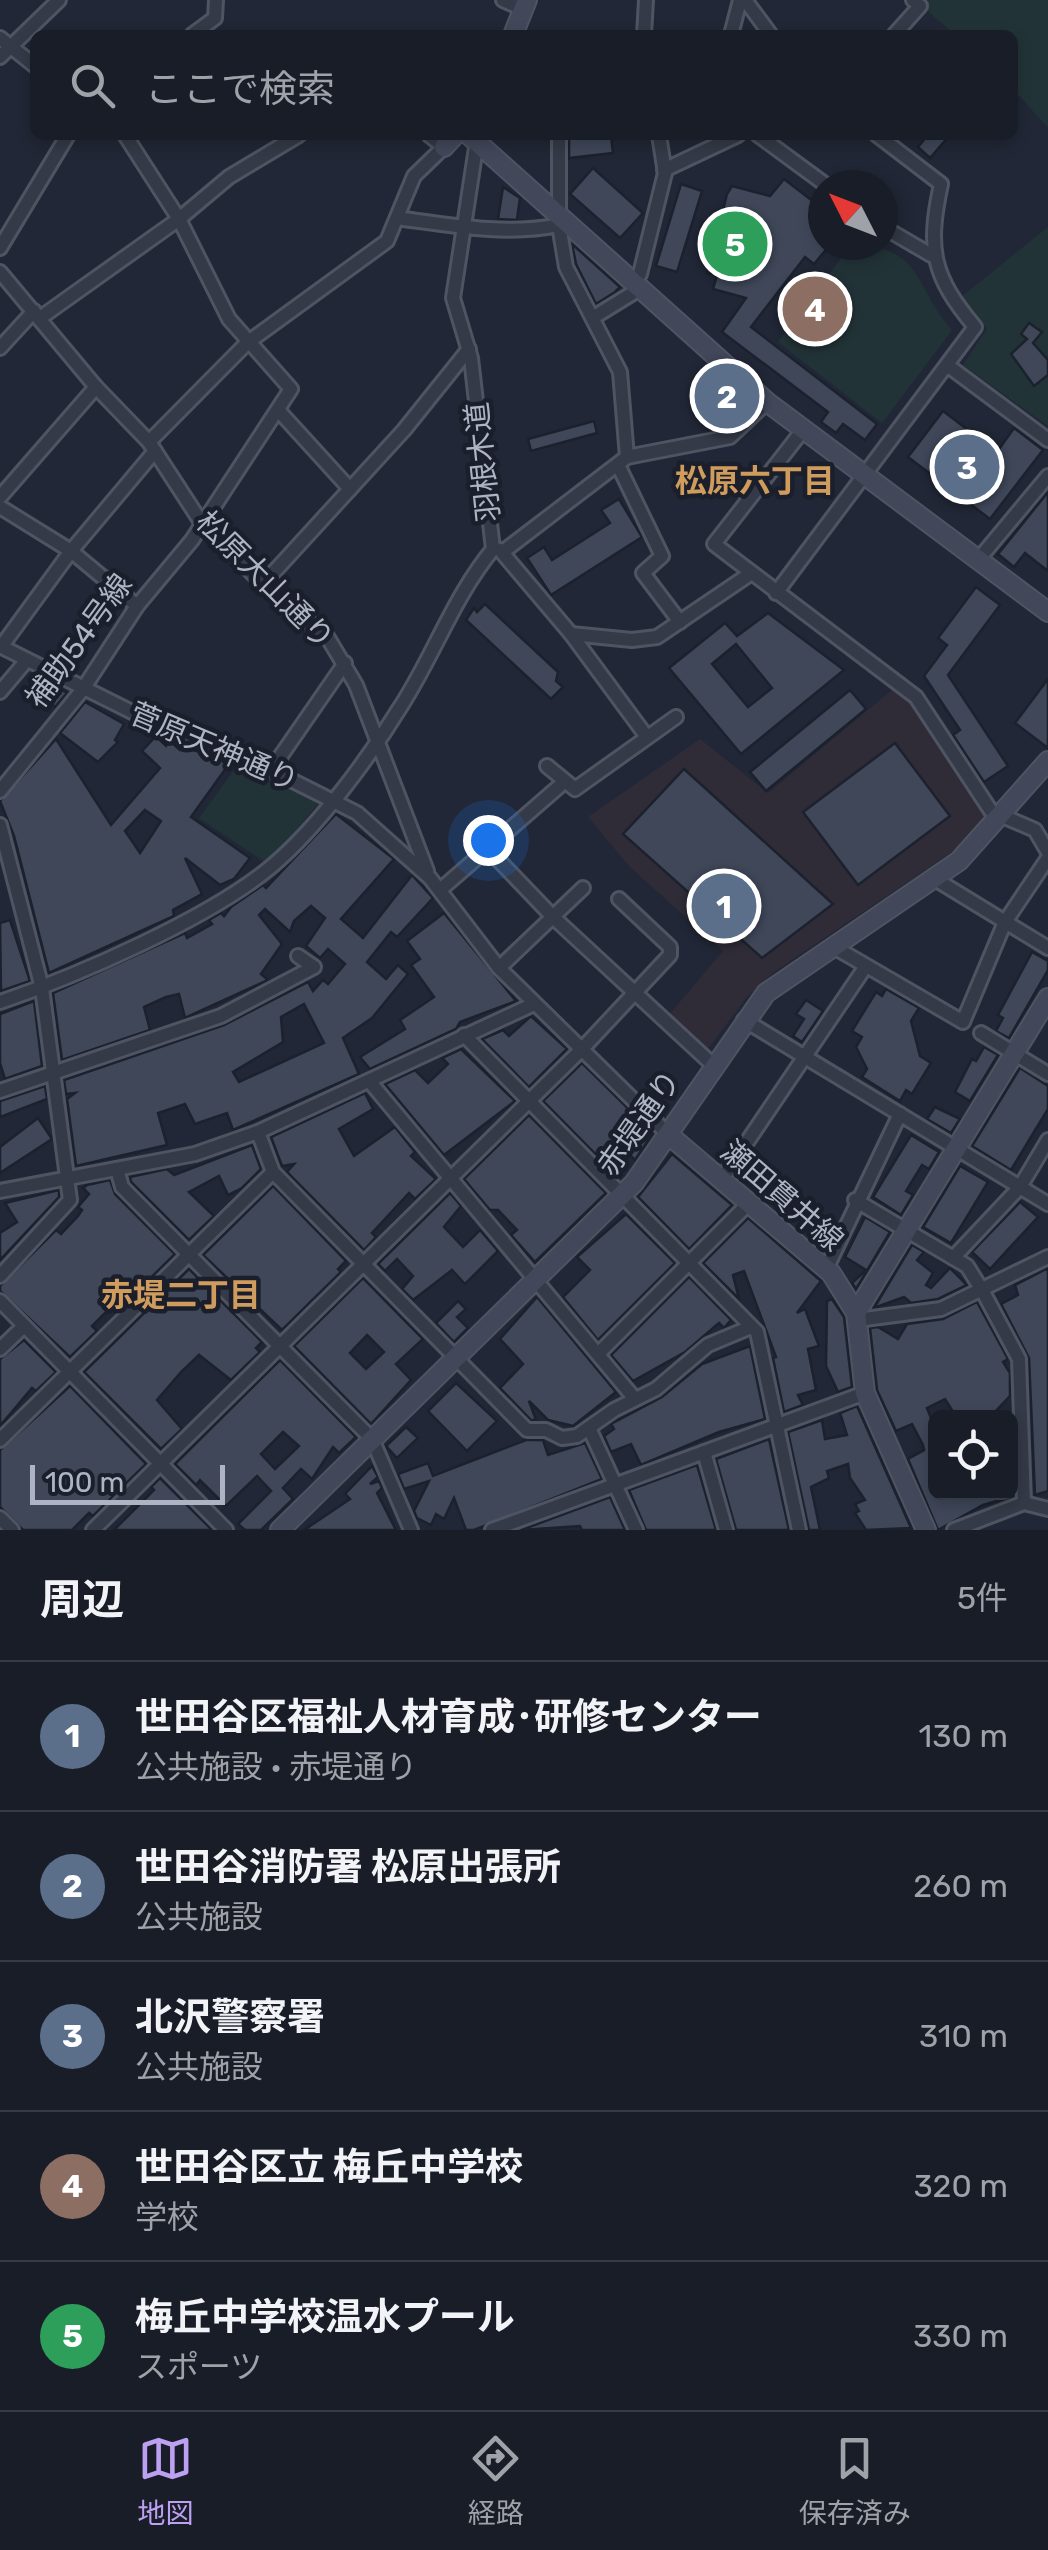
<!DOCTYPE html>
<html lang="ja">
<meta charset="utf-8">
<style>
:root{--surface:#191d28;--page:#262a34;--text:#f1f3f6;--muted:#9fa2a8;--line:#373b45;--accent:#bca0f2}
body{margin:0;font-family:Rubik,"Noto Sans JP",sans-serif;background:var(--page);color:var(--text)}
.controls{position:absolute;right:30px;bottom:30px;display:grid;overflow:hidden;border-radius:15px;box-shadow:0 5px 15px #0003}
.controls button{width:90px;height:90px;display:grid;place-items:center;padding:0;border:0;border-bottom:2px solid var(--line);background:var(--surface);color:var(--text);font:50px sans-serif}
.compass{position:absolute;left:808px;top:170px;width:90px;height:90px;border-radius:50%;background:var(--surface);box-shadow:0 5px 15px #0003;rotate:312deg}
.scale{position:absolute;left:30px;bottom:25px;width:195px;box-sizing:border-box;padding-left:10px;border:5px solid #aeb4c4;border-top:0;font-size:28px;line-height:35px;white-space:nowrap;color:#aeb4c4;-webkit-text-stroke:8px #1a1f2b;paint-order:stroke}
.you{position:absolute;left:488px;top:840px;width:35px;height:35px;margin:-25px;border:8px solid #fff;border-radius:50%;background:#1a73e8;box-shadow:0 0 0 15px #1a73e833}
.badge{display:grid;place-items:center;width:65px;height:65px;border-radius:50%;background:var(--accent);color:#fff;font-size:32px;font-weight:700}
.pin{position:absolute;translate:-50% -50%;border:5px solid #fff;box-shadow:0 2px 10px #0006}
.list{margin:0;padding:0;list-style:none}
h2{display:flex;justify-content:space-between;align-items:center;height:130px;margin:0;padding:0 40px;font-size:42px}
h2 small{font-size:32px;font-weight:400;color:var(--muted)}
.list li{display:grid;grid-template-columns:65px 1fr auto;gap:30px;align-items:center;box-sizing:border-box;height:150px;padding:0 40px;border-top:2px solid var(--line)}
.list b{display:block;font-size:38px;white-space:nowrap}
.list p{margin:0;font-size:32px;white-space:nowrap;color:var(--muted)}
.list em{font-size:32px;font-style:normal;color:var(--muted)}
.icon{flex:none;width:55px;height:55px;fill:none;stroke:currentColor;stroke-width:2;stroke-linecap:round;stroke-linejoin:round}
.map{position:relative;flex:none;width:1048px;height:1530px;overflow:hidden}
.search{position:absolute;background:var(--surface);box-shadow:0 5px 15px #0003;left:30px;right:30px;top:30px;height:110px;display:flex;align-items:center;gap:25px;box-sizing:border-box;padding:0 35px;border-radius:15px;color:var(--muted);font-size:38px}
.sheet{height:880px;background:var(--surface)}
nav{display:flex;justify-content:space-around;align-items:center;box-sizing:border-box;height:140px;border-top:2px solid var(--line);background:var(--surface);font-size:28px;color:var(--muted)}
nav a{display:grid;justify-items:center;gap:5px}
nav .on{color:var(--accent)}
.map>svg:first-child{display:block}
</style>
<div class="map">
<svg width="1048" height="1530" viewBox="0 0 1048 1530">
<rect width="100%" height="100%" fill="#212736"/>
<path fill="#2f2c38" d="M893 689 910 701 986 817 958 848 774 972 747 997 707 1050 668 1016 723 951 630 867 588 817 700 739 768 793Z"/>
<g fill="#223337">
<path d="M926 0H1048V128L1013 89V35H955L923 7Z"/>
<path d="M1048 227V426L963 365 987 329 960 298Z"/>
<path d="M851 245C923 245 914 288 952 330L882 423 778 342Z"/>
<path d="M240 762 316 796 318 804 268 864 199 818Z"/>
</g>
<g fill="#3f4759" stroke="#1b212d" stroke-width="2.5" fill-rule="evenodd">
<path d="M569 135H611L613 153 569 158Z"/>
<path d="M928 135H950L930 158 918 147Z"/>
<path d="M593 168 643 213 620 238 570 194Z"/>
<path d="M784 179 823 209V245H830L814 264 805 257 751 327 877 424 865 440 843 424 836 433 821 422 828 412 722 332 746 298 713 289 717 275 707 273 727 194 732 186 770 196Z"/>
<path d="M681 184 702 191 677 272 656 266Z"/>
<path d="M503 187 520 198 517 220 498 219Z"/>
<path d="M572 244 620 287 615 292 596 304 576 264Z"/>
<path d="M1029 323 1042 332 1033 343 1048 360V375L1034 386 1011 354 1027 339 1021 334Z"/>
<path d="M710 373 743 401 723 425 693 392Z"/>
<path d="M943 411 997 452 1014 428 1043 450 990 519 908 457Z"/>
<path d="M594 421 597 433 531 451 528 439Z"/>
<path d="M1048 492V571L1025 553 1014 567 998 554Z"/>
<path d="M619 499 642 537 551 595 527 558 544 547 552 560 610 523 601 510Z"/>
<path d="M976 587 1000 605 948 675 1008 766 984 782 953 735 960 730 924 676 947 645 938 638Z"/>
<path d="M485 604 558 672 556 681 563 687 551 699 466 620 474 608 477 612Z"/>
<path d="M768 613 844 670 741 754 669 668 725 623 737 636ZM736 644 772 688 748 707 712 664Z"/>
<path d="M1048 679V748L1015 723Z"/>
<path d="M46 680 67 693 55 707 36 692Z"/>
<path d="M850 690 866 709 766 791 750 772Z"/>
<path d="M85 702 124 724 115 740 118 742 98 762 60 733Z"/>
<path d="M156 736 166 746 170 741 180 750 184 746 229 764 191 817 250 858 234 879 220 885 185 858 202 894 173 910 174 916 49 973 14 836 0 801 56 739 111 825 160 768 142 751ZM145 810 161 821 140 853 125 831Z"/>
<path d="M895 743 950 816 858 885 803 812Z"/>
<path d="M684 769 833 904 762 958 623 834Z"/>
<path d="M336 814 394 859 341 919 363 938 412 875 433 898 397 937 391 932 367 962 386 979 398 965 408 974 372 1018 343 1038 359 1074 233 1130 227 1113 195 1124 185 1104 158 1113 167 1145 76 1166 67 1099 75 1093 66 1094 64 1080 224 1025 308 982 313 991 323 980 328 984 345 964 328 949 320 958 306 946 325 918 311 906 294 921 290 932 265 909 259 915 282 944 261 974 268 980 185 1018 179 994 166 997 144 1007 150 1030 62 1060 53 993 185 933 187 938 212 924 209 920 221 913 224 916 231 907 263 885 266 888ZM304 1004 324 1043 239 1082 233 1072 283 1042 281 1017Z"/>
<path d="M444 913 516 1001 460 1022 456 1029 370 1069 360 1057 405 1029 400 1020 434 997 411 965 420 959 407 941Z"/>
<path d="M10 920 30 981 1 991 0 923Z"/>
<path d="M1032 952 1048 961V970L1009 1038 996 1031 1003 1018 998 1015Z"/>
<path d="M886 989 919 1008 911 1021 920 1056 931 1063 912 1094 906 1090 900 1101 862 1077 867 1069 856 1047 862 1037 852 1031 876 992 882 996Z"/>
<path d="M806 1000 823 1011 802 1042 793 1036 804 1019 796 1014Z"/>
<path d="M34 1001 42 1066 5 1079 0 1063V1014Z"/>
<path d="M531 1016 567 1049 529 1087 482 1039 503 1030 509 1036Z"/>
<path d="M984 1047 998 1055 970 1101 955 1092 972 1059 976 1061Z"/>
<path d="M461 1049 515 1101 444 1155 385 1084 415 1070 428 1083 448 1064 442 1058Z"/>
<path d="M582 1063 653 1133 635 1160 623 1148 606 1165 543 1101Z"/>
<path d="M1020 1068 1048 1086V1109L1011 1170 972 1146Z"/>
<path d="M45 1086 47 1099 0 1117V1101Z"/>
<path d="M365 1093 373 1109 339 1129 354 1156 395 1127 415 1152 411 1156 436 1179 415 1199 409 1193 372 1233 376 1237 364 1250 287 1172 294 1164 282 1166 271 1137Z"/>
<path d="M935 1107 960 1119 951 1133 927 1119Z"/>
<path d="M529 1115 606 1193 535 1262 511 1235 517 1230 498 1210H490L464 1179Z"/>
<path d="M38 1118 52 1139 0 1173V1147Z"/>
<path d="M911 1135 939 1152 929 1169 922 1165 906 1191 913 1195 901 1215 873 1197Z"/>
<path d="M252 1145 261 1169 242 1188 228 1195 219 1176 189 1192 214 1216 189 1240 131 1182 130 1177 167 1169 174 1175Z"/>
<path d="M672 1154 732 1205 689 1249 638 1197Z"/>
<path d="M960 1166 988 1182 951 1243 923 1227Z"/>
<path d="M110 1180 115 1194 175 1254 119 1309 114 1304 92 1326 97 1331 70 1357 0 1291V1286L56 1230 61 1234 78 1216 82 1210 78 1207 89 1194 83 1188 87 1185Z"/>
<path d="M273 1186 346 1261 338 1269 341 1272 282 1330 203 1255Z"/>
<path d="M59 1190V1197L0 1260V1233L17 1222 5 1203Z"/>
<path d="M450 1193 461 1206 444 1227 463 1247 480 1230 498 1251 465 1284 452 1270 413 1300 402 1289 413 1276 397 1259 385 1271 378 1264Z"/>
<path d="M1020 1202 1038 1217 990 1269 972 1252Z"/>
<path d="M626 1214 675 1263 598 1340 563 1297 590 1270 577 1257Z"/>
<path d="M865 1217 890 1232 856 1289 852 1283 866 1270 845 1257Z"/>
<path d="M748 1218 821 1281 797 1313 805 1309 819 1346 808 1349 816 1390 798 1395 803 1405 784 1412 773 1358 776 1357 744 1271 733 1275 739 1299 703 1263Z"/>
<path d="M912 1245 924 1252 917 1260 933 1273 926 1285 931 1288 950 1268 967 1285 938 1299 911 1303 904 1297 874 1308Z"/>
<path d="M1048 1268V1491L1035 1495 1029 1358 1001 1304 1018 1295 1015 1285Z"/>
<path d="M189 1269 262 1342 256 1348 260 1352 231 1380 199 1355 181 1372 157 1400 182 1429 161 1449 84 1372Z"/>
<path d="M689 1277 731 1320 724 1328 719 1323 685 1352 633 1381 611 1355Z"/>
<path d="M363 1278 423 1339 396 1364 411 1380 371 1424 294 1346ZM367 1335 384 1352 366 1369 350 1353Z"/>
<path d="M537 1297 616 1392 573 1426 548 1420 529 1401 536 1420H531L500 1388 523 1364 500 1339Z"/>
<path d="M832 1299 844 1317 852 1387 838 1392 826 1366 827 1301Z"/>
<path d="M458 1301 466 1309 457 1317 468 1328 454 1342 436 1323Z"/>
<path d="M977 1302 1008 1359 1003 1362 1010 1373V1396L989 1418H957L945 1399 927 1408 936 1430V1492H1010L1013 1460 1014 1496 983 1505 938 1530 908 1459 924 1450 923 1445 912 1424 896 1431 877 1390 870 1328 878 1327 898 1339 907 1324 943 1319Z"/>
<path d="M24 1340 56 1372 36 1391 32 1388 0 1426V1359Z"/>
<path d="M750 1346 765 1419 719 1432 641 1465 631 1444 611 1452 604 1436 614 1429 611 1424 662 1397 702 1364Z"/>
<path d="M280 1360 356 1437 339 1453 333 1447 312 1479 301 1469 283 1488 293 1499 261 1530H245L238 1524 271 1491 257 1476 226 1506 200 1480 196 1485 175 1464ZM283 1432 299 1446 275 1469 261 1454Z"/>
<path d="M456 1383 497 1421 467 1451 428 1411Z"/>
<path d="M70 1386 146 1464 93 1516 89 1513 72 1530H23L0 1507V1450Z"/>
<path d="M857 1406 911 1528 866 1530 855 1513 859 1511 855 1504 865 1500 850 1478 848 1464 827 1471 829 1478 811 1487 820 1530H809L788 1432 822 1420 825 1439 847 1435 840 1413Z"/>
<path d="M406 1427 418 1438 397 1458 386 1446Z"/>
<path d="M769 1439 789 1530H736L716 1459Z"/>
<path d="M526 1440H543L548 1455 585 1443 602 1479 474 1530H466L454 1498 444 1519 436 1514 431 1525 417 1518 414 1511 429 1481 404 1489 398 1474 428 1463 433 1476Z"/>
<path d="M697 1465 716 1530H646L629 1490Z"/>
<path d="M372 1466 378 1477 370 1484 379 1481 382 1488 377 1493 396 1530H304L350 1499 345 1494Z"/>
<path d="M160 1478 212 1530H114L154 1490 151 1487Z"/>
<path d="M610 1497 625 1530H582L580 1526 521 1530Z"/>
</g>
<g fill="none" stroke-linecap="round" stroke-linejoin="round">
<defs>
<g id="street">
<path d="M503 0 523 9"/>
<path d="M745 0 771 35"/>
<path d="M192 35 215 18 216 0"/>
<path d="M644 35 646 0"/>
<path d="M731 35 740 0"/>
<path d="M894 35 920 6 913 0"/>
<path d="M0 38 35 66"/>
<path d="M0 57 59 0"/>
<path d="M559 135V225L566 267 620 372 627 457"/>
<path d="M758 135 826 185"/>
<path d="M664 170 738 135"/>
<path d="M397 218C449 225 507 236 559 225"/>
<path d="M883 227 931 255"/>
<path d="M0 248 68 135"/>
<path d="M0 272 96 387 149 442 201 522 263 584 328 638 356 685 427 871"/>
<path d="M633 281 640 274 665 173 659 135"/>
<path d="M594 317 641 288"/>
<path d="M40 318 179 219 229 177 299 135"/>
<path d="M0 348 34 311"/>
<path d="M947 365 1048 440"/>
<path d="M278 410 350 489"/>
<path d="M803 430 714 544 916 697 991 811 1035 830 1048 852"/>
<path d="M149 442 247 343 387 241 414 176 444 147 429 135"/>
<path d="M619 467 662 556 643 573 680 622"/>
<path d="M0 497 96 387"/>
<path d="M0 507 71 551 137 606"/>
<path d="M500 550 571 634 647 737"/>
<path d="M504 551 627 457 730 437 767 402"/>
<path d="M978 560 1048 476"/>
<path d="M263 584 404 430 469 349"/>
<path d="M776 593 975 327C932 276 927 249 941 184L877 135"/>
<path d="M571 634 632 640 657 637 750 574"/>
<path d="M0 646 160 726 271 770 357 813 430 878 499 968 669 1135"/>
<path d="M1 647 71 551 155 451"/>
<path d="M0 692 27 660"/>
<path d="M547 766 575 789 676 717"/>
<path d="M271 770 345 663"/>
<path d="M0 791 83 689 137 606 192 540 291 389 229 319 179 219 125 135"/>
<path d="M0 825 42 988 70 1200 0 1276"/>
<path d="M488 849 553 917 713 1065"/>
<path d="M935 879 1048 948"/>
<path d="M440 890 563 783"/>
<path d="M834 947 963 1022 1005 922 1048 858"/>
<path d="M499 968 583 888"/>
<path d="M0 1002C77 976 210 918 272 866 318 827 369 758 401 706 435 653 453 598 493 549L471 358 453 298 477 141"/>
<path d="M744 1020 1048 1204"/>
<path d="M981 1033 1048 1074"/>
<path d="M464 1035 757 1332 799 1530"/>
<path d="M370 1082 635 1399"/>
<path d="M0 1091 221 1016 314 967 298 956"/>
<path d="M258 1132 273 1172 527 1430H546L562 1438 577 1436 614 1410 656 1389 708 1345 751 1327"/>
<path d="M117 1169 122 1187 372 1439 411 1530"/>
<path d="M722 1179 866 966"/>
<path d="M0 1191 195 1154 258 1132 534 1004"/>
<path d="M855 1200 967 1266 982 1290 1019 1359 1024 1503"/>
<path d="M953 1258 1020 1187 1048 1140"/>
<path d="M827 1267 900 1114"/>
<path d="M0 1301 226 1530"/>
<path d="M857 1320 941 1309 1048 1257"/>
<path d="M0 1349 24 1326"/>
<path d="M598 1354 750 1202"/>
<path d="M589 1428 636 1530"/>
<path d="M0 1440 273 1172"/>
<path d="M704 1452 726 1530"/>
<path d="M0 1518 12 1530"/>
<path d="M93 1530 582 1049 670 955V947L619 899"/>
<path d="M492 1530 865 1393"/>
<path d="M954 1530 1024 1503 1048 1509"/>
</g>
<g id="secondary">
<path d="M513 35 527 0"/>
<path d="M469 135 767 402 1048 612"/>
<path d="M444 147 455 135"/>
<path d="M669 1135 831 1273 856 1313 865 1393 926 1530"/>
<path d="M856 1313 1048 998"/>
<path d="M280 1530 634 1183 766 993 959 861 1048 761"/>
</g>
</defs>
<use href="#street" stroke="#4e5462" stroke-width="18"/>
<use href="#secondary" stroke="#4e5462" stroke-width="22"/>
<use href="#street" stroke="#343a47" stroke-width="12"/>
<use href="#secondary" stroke="#42485a" stroke-width="18"/>
</g>
<g text-anchor="middle" dominant-baseline="central" stroke-width="9" stroke-linejoin="round" paint-order="stroke">
<g font-size="30" fill="#aeb4c4" stroke="#1a1f2b">
<text transform="translate(483 462) rotate(-96)">羽根木道</text>
<text transform="translate(265 580) rotate(45)">松原大山通り</text>
<text transform="translate(79 641) rotate(-54)">補助54号線</text>
<text transform="translate(214 747) rotate(23)">菅原天神通り</text>
<text transform="translate(639 1123) rotate(-55)">赤堤通り</text>
<text transform="translate(782 1196) rotate(41)">瀬田貫井線</text>
</g>
<g font-size="32" font-weight="bold" fill="#cf9c5e" stroke="#1a1f2b">
<text x="755" y="481">松原六丁目</text>
<text x="181" y="1295">赤堤二丁目</text>
</g>
</g>
</svg>
<div class="controls">
<button><svg class="icon" aria-label="locate" viewBox="0 0 24 24"><circle cx="12" cy="12" r="6"/><path d="M12 2v4M12 18v4M2 12h4M18 12h4"/></svg></button>
</div>
<svg class="compass" viewBox="-18 -18 36 36"><path d="M0-13l5 13h-10z" fill="#e53935"/><path d="M0 13l5-13h-10z" fill="#9fa2a8"/></svg>
<div class="scale">100 m</div>
<div class="you"></div>
<div class="pin badge" style="left:724px;top:906px;background:#5c6f8a">1</div>
<div class="pin badge" style="left:727px;top:396px;background:#5c6f8a">2</div>
<div class="pin badge" style="left:967px;top:467px;background:#5c6f8a">3</div>
<div class="pin badge" style="left:815px;top:309px;background:#8d6e63">4</div>
<div class="pin badge" style="left:735px;top:244px;background:#2e9e5b">5</div>
<div class="search"><svg class="icon" aria-label="search" viewBox="0 0 24 24"><circle cx="10" cy="10" r="6"/><path d="M15 15l6 6"/></svg>ここで検索</div>
</div>
<section class="sheet">
<h2>周辺<small>5件</small></h2>
<ul class="list">
<li><span class="badge" style="background:#5c6f8a">1</span><div><b>世田谷区福祉人材育成･研修センター</b><p>公共施設 · 赤堤通り</p></div><em>130 m</em></li>
<li><span class="badge" style="background:#5c6f8a">2</span><div><b>世田谷消防署 松原出張所</b><p>公共施設</p></div><em>260 m</em></li>
<li><span class="badge" style="background:#5c6f8a">3</span><div><b>北沢警察署</b><p>公共施設</p></div><em>310 m</em></li>
<li><span class="badge" style="background:#8d6e63">4</span><div><b>世田谷区立 梅丘中学校</b><p>学校</p></div><em>320 m</em></li>
<li><span class="badge" style="background:#2e9e5b">5</span><div><b>梅丘中学校温水プール</b><p>スポーツ</p></div><em>330 m</em></li>
</ul>
</section>
<nav>
<a class="on"><svg class="icon" aria-label="map" viewBox="0 0 24 24"><path d="M3 6l6-2 6 2 6-2v14l-6 2-6-2-6 2zM9 4v14M15 6v14"/></svg>地図</a>
<a><svg class="icon" aria-label="directions" viewBox="0 0 24 24"><path d="M12 3l9 9-9 9-9-9zM9 14v-3h6M13 9l2 2-2 2"/></svg>経路</a>
<a><svg class="icon" aria-label="saved" viewBox="0 0 24 24"><path d="M7 4h10v16l-5-4-5 4z"/></svg>保存済み</a>
</nav>
